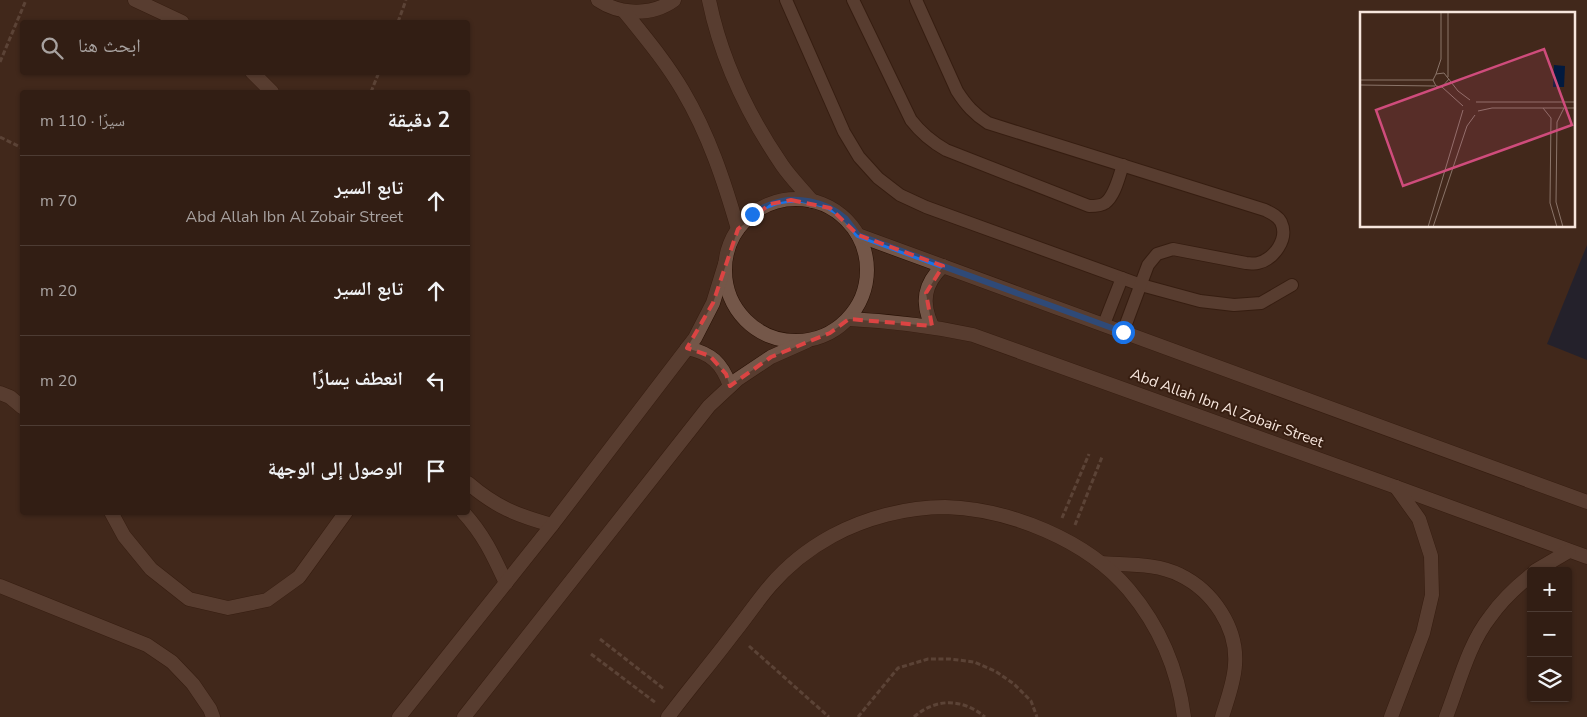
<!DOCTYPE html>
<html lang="ar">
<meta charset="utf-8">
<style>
:root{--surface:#321e14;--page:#3a271d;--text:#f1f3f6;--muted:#a8a2a0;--line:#4d3c34}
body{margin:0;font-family:"Nunito Sans","Noto Naskh Arabic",sans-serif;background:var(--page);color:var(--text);direction:rtl}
.controls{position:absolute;right:15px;bottom:15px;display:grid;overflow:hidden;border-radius:5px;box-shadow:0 1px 4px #0004}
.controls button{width:45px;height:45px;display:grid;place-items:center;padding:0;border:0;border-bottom:1px solid var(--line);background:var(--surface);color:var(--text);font:25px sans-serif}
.stop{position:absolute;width:15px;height:15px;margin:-11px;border:4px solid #1a73e8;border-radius:50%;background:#fff}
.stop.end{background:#1a73e8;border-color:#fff;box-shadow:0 1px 5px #0008}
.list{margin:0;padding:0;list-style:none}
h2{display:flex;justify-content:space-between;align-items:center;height:65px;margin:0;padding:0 20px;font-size:21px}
h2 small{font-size:16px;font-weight:400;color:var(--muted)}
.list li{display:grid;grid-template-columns:32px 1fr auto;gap:15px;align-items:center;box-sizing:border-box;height:90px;padding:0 20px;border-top:1px solid var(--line)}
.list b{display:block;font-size:19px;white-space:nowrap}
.list p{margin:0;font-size:16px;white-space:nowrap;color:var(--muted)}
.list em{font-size:16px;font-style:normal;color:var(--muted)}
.icon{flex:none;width:28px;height:28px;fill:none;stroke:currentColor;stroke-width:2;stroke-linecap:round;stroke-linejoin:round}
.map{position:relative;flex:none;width:1587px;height:717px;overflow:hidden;direction:ltr}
.search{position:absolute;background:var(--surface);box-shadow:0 1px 4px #0004;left:20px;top:20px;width:450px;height:55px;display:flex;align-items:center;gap:12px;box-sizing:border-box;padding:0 18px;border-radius:5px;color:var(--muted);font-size:19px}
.panel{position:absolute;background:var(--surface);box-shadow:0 1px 4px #0004;left:20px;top:90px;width:450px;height:425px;border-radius:5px;direction:rtl}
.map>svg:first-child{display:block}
</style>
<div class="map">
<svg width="1587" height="717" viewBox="0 0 1587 717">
<rect width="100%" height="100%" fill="#42281b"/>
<path fill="#021a3f" d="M1587 245V360L1547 344Z"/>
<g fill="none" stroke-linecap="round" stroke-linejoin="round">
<defs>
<g id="service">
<path d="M786 0 844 132 859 157 878 178 900 195 926 207 1141 285 1200 301 1234 305 1261 303 1292 285"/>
<path d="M853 0 911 120C921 133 932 142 946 150L1089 206C1094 206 1101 206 1105 203 1115 196 1119 176 1123 165"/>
<path d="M916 0 957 91C966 105 974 114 988 123L1265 210C1271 213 1278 216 1281 222 1289 239 1274 259 1258 263 1254 264 1249 263 1246 263L1173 249 1157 254 1148 265 1123 332"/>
<path d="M1104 324 1122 278"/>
</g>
<g id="minor">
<path d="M135 0 182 22"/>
<path d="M252 72 272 92"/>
<path d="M0 393 10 397 22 407"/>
<path d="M468 483C496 507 516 515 552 525"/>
<path d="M111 512 124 536 151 569 189 599 228 608 267 600 299 577 346 512"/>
<path d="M463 512C484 535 493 555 506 583"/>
<path d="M1101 563C1127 565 1157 563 1180 575 1213 591 1238 628 1235 665 1234 683 1227 700 1222 717"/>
<path d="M0 586 147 645 172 662 193 684 210 709 213 717"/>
<path d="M668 717C689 689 712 662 733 634 746 618 757 601 770 586 787 566 810 548 832 536 865 518 907 507 945 507 1010 509 1087 540 1129 590 1160 627 1178 670 1184 717"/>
</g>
<g id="tertiary">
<path d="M598 0C620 15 652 16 674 0"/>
<path d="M709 0C721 59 748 115 782 165 791 178 802 189 812 201"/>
<path d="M624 11C645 37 666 62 683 91 709 135 724 181 738 229"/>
<circle cx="796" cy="270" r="71"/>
<path d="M858 235 1587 502"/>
<path d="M849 319C891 321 931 326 973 335L1396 487 1587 557"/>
<path d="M932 326C921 302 924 284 943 266"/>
<path d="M687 348C711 353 722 363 730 386"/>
<path d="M1535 571 1569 551"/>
<path d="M399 717 552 525 695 338 713 303 725 264"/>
<path d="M464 717 709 406 738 379 771 357 807 341"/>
<path d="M1391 717 1423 633 1432 595 1431 556 1419 519 1396 487"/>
<path d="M1446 717C1459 684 1468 645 1490 617 1502 600 1516 587 1531 575"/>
</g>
</defs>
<use href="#service" stroke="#271004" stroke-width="14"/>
<use href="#minor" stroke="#271004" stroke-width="15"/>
<use href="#tertiary" stroke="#271004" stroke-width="15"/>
<g stroke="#7b6458" stroke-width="3" stroke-dasharray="5 2.5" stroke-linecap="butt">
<path d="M398 22 406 0"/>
<path d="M0 62 26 0"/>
<path d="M371 92 379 72"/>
<path d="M0 137 22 148"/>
<path d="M1062 518 1089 454"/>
<path d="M1075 525 1102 457"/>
<path d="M600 639 664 689"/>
<path d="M749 646 829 717"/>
<path d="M591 654 656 703"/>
<path d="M858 717 898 668 928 659H950L974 662 995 671 1014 684 1031 701 1037 717"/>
<path d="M914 717C937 697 963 699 985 717"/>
</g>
<use href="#service" stroke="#745749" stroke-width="12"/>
<use href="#minor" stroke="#745749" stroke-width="14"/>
<use href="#tertiary" stroke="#745749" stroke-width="14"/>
</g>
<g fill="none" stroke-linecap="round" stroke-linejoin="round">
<path stroke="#1a73e8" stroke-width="6" d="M752 214C758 211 763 207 769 205 793 194 827 201 846 219 850 224 854 230 858 235L1123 332"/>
</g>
<path d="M0 0H1587V717H0ZM791 200 830 208 858 235 943 266 926 293 932 326 849 319 830 333 771 357 730 386 726 374 710 356 687 348 713 303 738 229 770 204Z" fill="#42281b" fill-opacity=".55" fill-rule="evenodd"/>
<path fill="none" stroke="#db4443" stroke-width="4" stroke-dasharray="10 6" stroke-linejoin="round" d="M791 200 830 208 858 235 943 266 926 293 932 326 849 319 830 333 771 357 730 386 726 374 710 356 687 348 713 303 738 229 770 204Z"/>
<g text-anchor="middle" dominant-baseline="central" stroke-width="4" stroke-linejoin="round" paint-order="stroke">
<g font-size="15" fill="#f7e6dd" stroke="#371e11">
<text transform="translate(1227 408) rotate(20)">Abd Allah Ibn Al Zobair Street</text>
</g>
</g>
<g transform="translate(1360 12)">
<rect width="215" height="215" fill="#42281b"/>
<path d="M194 53 205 54 204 75H193Z" fill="#021a3f"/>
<path fill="none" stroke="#8a7469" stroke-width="1" d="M88 0V65M76 62 81 47V0M89 67 82 75 76 74 73 68 76 62 84 61 98 79 110 88M0 68H73M0 73 75 74M82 75 103 94M116 90H215M183 96 191 106 190 191 197 215M118 99 132 96H215M68 215 103 98M73 215 107 114 115 103M203 215 196 190 197 110 204 96"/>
<path fill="#cf4c7c" fill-opacity="0.15" stroke="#cf4c7c" stroke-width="2.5" d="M184 37 212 113 43 174 16 98Z"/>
<rect width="215" height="215" fill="none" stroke="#f7e6dd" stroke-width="2.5"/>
</g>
</svg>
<div class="controls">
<button>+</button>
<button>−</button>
<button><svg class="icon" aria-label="layers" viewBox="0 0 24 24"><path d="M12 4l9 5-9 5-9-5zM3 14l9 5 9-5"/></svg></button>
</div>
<div class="stop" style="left:1123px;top:332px"></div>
<div class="stop end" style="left:752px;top:214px"></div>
<div class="search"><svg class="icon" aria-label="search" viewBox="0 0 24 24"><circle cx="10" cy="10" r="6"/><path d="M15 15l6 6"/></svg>ابحث هنا</div>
<section class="panel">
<h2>2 دقيقة<small>سيرًا · 110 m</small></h2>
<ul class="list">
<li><svg class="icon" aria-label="ahead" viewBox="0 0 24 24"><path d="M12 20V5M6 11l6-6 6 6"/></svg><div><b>تابع السير</b><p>Abd Allah Ibn Al Zobair Street</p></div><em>70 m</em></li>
<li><svg class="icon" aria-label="ahead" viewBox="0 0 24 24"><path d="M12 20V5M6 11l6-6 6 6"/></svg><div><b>تابع السير</b></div><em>20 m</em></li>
<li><svg class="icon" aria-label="left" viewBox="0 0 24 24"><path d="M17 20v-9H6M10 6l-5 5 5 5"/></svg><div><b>انعطف يسارًا</b></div><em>20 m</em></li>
<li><svg class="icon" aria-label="arrive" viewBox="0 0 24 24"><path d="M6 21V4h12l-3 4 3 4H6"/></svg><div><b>الوصول إلى الوجهة</b></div></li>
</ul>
</section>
</div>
